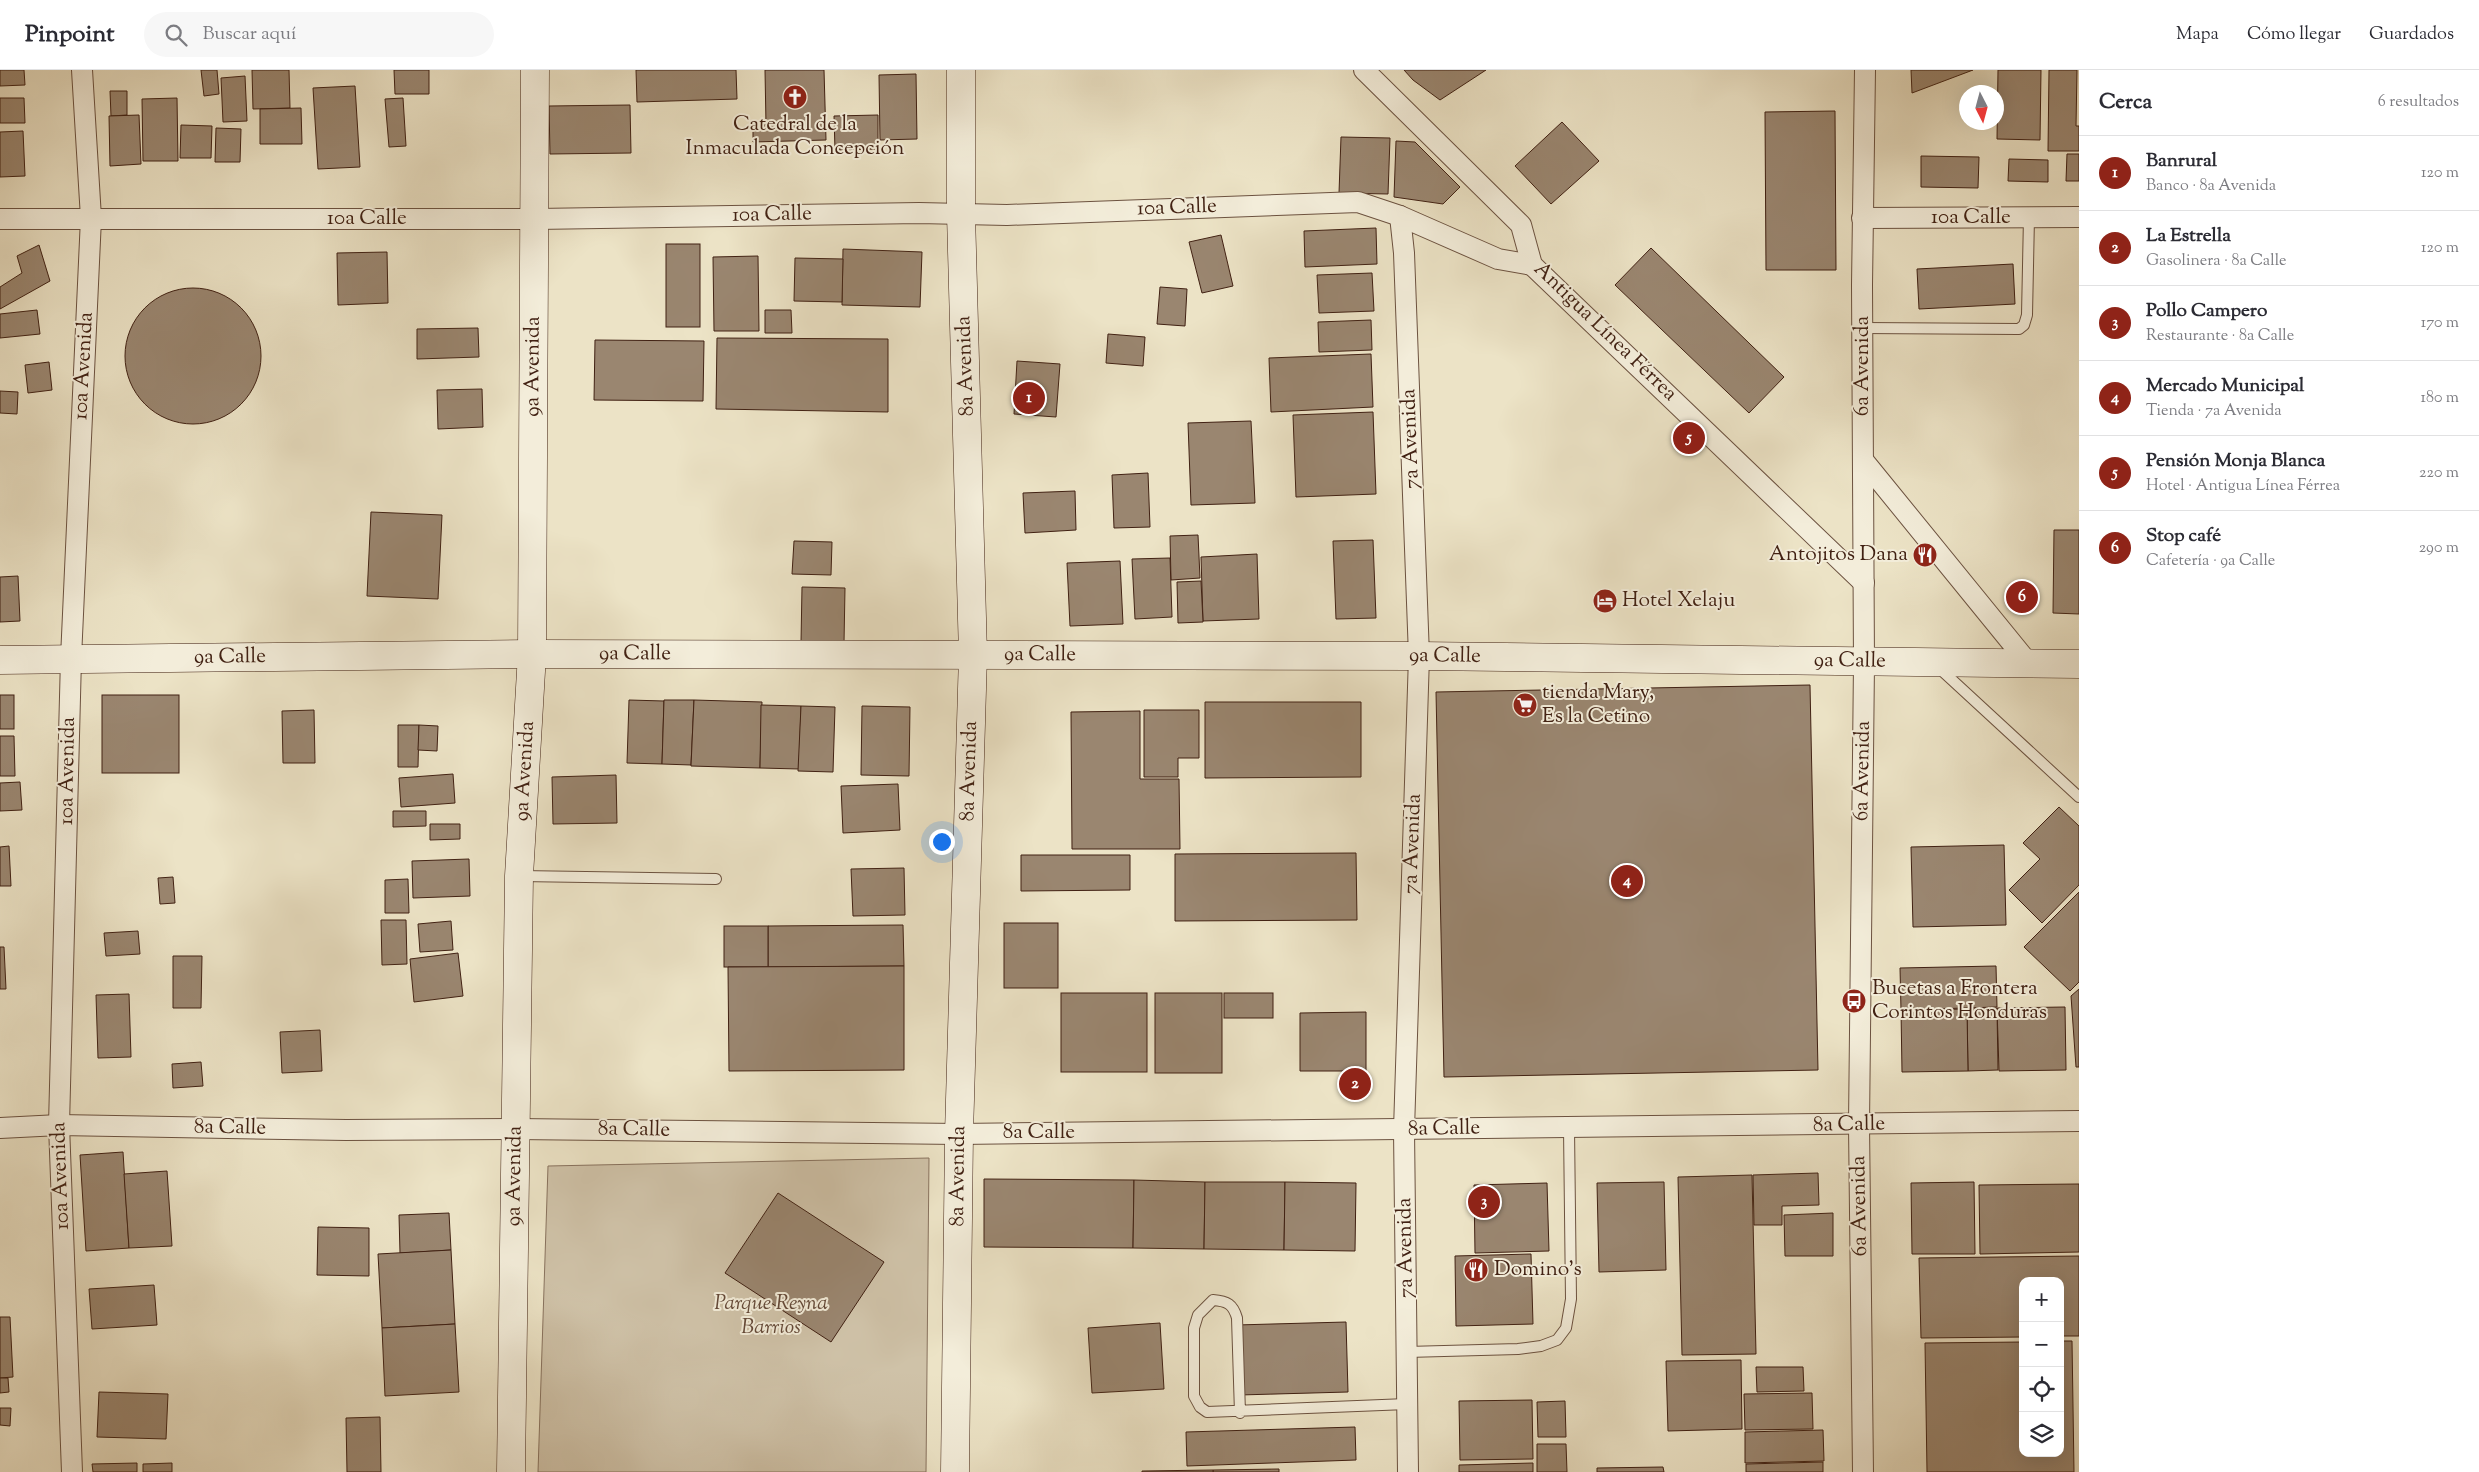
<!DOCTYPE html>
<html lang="es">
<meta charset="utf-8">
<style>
:root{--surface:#fff;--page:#f7f7f7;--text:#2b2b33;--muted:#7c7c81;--line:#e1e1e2;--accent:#8f2418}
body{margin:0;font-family:"Sorts Mill Goudy",serif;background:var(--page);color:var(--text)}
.controls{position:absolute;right:15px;bottom:15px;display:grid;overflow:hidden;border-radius:10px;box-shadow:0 5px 20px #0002}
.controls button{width:45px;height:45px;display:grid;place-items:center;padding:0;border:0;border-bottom:1px solid var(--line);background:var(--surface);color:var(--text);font:25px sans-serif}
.compass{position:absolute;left:1959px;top:15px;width:45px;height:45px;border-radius:50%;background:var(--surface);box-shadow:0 5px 20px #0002;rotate:174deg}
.you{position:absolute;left:941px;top:771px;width:18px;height:18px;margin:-12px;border:4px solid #fff;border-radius:50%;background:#1a73e8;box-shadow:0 0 0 8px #1a73e833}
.badge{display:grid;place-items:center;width:32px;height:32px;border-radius:50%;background:var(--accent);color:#fff;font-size:16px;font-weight:700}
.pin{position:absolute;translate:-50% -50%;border:2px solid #fff;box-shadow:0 1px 5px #0006}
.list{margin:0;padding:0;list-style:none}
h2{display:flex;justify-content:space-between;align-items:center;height:65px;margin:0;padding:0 20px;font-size:21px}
h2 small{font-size:16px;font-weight:400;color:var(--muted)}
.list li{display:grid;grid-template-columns:32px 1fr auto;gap:15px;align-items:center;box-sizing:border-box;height:75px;padding:0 20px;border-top:1px solid var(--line)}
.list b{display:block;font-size:19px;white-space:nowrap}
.list p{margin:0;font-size:16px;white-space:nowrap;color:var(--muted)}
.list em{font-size:16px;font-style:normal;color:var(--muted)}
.icon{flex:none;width:28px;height:28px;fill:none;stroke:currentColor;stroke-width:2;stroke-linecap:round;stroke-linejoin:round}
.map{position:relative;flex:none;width:2079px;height:1402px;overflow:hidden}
header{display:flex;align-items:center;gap:30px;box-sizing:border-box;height:70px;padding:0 25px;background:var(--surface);border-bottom:1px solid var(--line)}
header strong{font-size:24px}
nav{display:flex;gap:28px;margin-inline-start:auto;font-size:18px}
.search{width:350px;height:45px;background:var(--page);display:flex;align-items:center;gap:12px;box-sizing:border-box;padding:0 18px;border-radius:28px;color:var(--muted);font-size:19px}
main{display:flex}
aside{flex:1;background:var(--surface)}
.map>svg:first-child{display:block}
</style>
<header>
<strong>Pinpoint</strong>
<div class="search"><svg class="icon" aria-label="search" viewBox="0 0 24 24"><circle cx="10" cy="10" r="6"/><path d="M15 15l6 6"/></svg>Buscar aquí</div>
<nav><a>Mapa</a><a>Cómo llegar</a><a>Guardados</a></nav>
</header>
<main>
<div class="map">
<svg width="2079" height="1402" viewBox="0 0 2079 1402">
<rect width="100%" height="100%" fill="#ece3c6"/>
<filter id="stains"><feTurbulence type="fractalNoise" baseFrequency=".004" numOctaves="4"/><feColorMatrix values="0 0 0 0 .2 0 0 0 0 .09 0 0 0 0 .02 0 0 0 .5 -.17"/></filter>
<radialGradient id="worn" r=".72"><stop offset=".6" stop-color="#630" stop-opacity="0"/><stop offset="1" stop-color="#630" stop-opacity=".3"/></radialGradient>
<path fill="#cfc2a8" stroke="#88725e" d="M929 1088 926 1402H538L548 1096Z"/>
<g fill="#9a8670" stroke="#412113">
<path d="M0 0H24L25 15 0 16Z"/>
<path d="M201 0H217L219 24 204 26Z"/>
<path d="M252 0H289L290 38 253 39Z"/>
<path d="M394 0H429V24H395Z"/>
<path d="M636 0H736L737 29 637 32Z"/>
<path d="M765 0H824L826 70 753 72V55H766Z"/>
<path d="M1404 0H1486L1440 30 1413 10Z"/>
<path d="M1911 0H1973L1912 23Z"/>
<path d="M1998 0H2041L2040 70 1997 69Z"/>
<path d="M2049 0H2077L2076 56H2079V81H2048Z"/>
<path d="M916 4 917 69 880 70 879 5Z"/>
<path d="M245 6 247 51 223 52 221 8Z"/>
<path d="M355 16 360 97 318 99 313 18Z"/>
<path d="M110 21H127V45L111 46Z"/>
<path d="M0 28H24L25 53H0Z"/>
<path d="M177 28 178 91H143L142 29Z"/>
<path d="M403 28 406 76 389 77 385 29Z"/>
<path d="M630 35 631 83 550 84 549 36Z"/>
<path d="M301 38 302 74H260V39Z"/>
<path d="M1835 41 1836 200H1766L1765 42Z"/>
<path d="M139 45 141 94 110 96 109 46Z"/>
<path d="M878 45V79L835 80 834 46Z"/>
<path d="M1562 52 1599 91 1551 134 1515 96Z"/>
<path d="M181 55 212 56 211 88H180Z"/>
<path d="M216 58 241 59 240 92H215Z"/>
<path d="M23 61 25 106 0 107V62Z"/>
<path d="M1341 67 1390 68 1388 124 1339 123Z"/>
<path d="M1396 71 1415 72 1460 117 1443 134 1394 127Z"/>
<path d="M2067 84H2079V111H2066Z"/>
<path d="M1921 86 1979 87 1978 118 1921 117Z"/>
<path d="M2009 89 2048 90V112L2008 111Z"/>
<path d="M1376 158 1377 194 1305 197 1304 161Z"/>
<path d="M1221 165 1233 216 1202 223 1189 172Z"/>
<rect x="666" y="174" width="34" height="83"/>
<path d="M39 175 50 211 0 239V217L22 203 17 186Z"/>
<path d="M1651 178 1784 307 1749 343 1615 215Z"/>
<path d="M843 179 922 182 920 237 842 235Z"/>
<path d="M387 182 388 233 338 235 337 183Z"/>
<path d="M758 186 759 261H714L713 187Z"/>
<path d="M795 188 843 189 842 232 794 231Z"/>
<path d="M2013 194 2015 234 1919 239 1917 199Z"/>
<path d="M1372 203 1374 241 1319 243 1317 205Z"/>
<path d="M1160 217 1187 219 1185 256 1157 254Z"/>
<circle cx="193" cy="286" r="68"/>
<path d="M37 240 40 264 0 268V244Z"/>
<path d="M765 240H791L792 263H765Z"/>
<path d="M1371 250 1372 280 1319 282 1318 252Z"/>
<path d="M478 258 479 287 417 289V259Z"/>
<path d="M1108 264 1145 267 1143 296 1106 293Z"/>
<path d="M717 268 888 269V342L716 339Z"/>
<path d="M595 270 704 271 703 331 594 330Z"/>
<path d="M1371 284 1373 337 1271 342 1269 288Z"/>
<path d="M1017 291 1060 294 1056 347 1014 344Z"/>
<path d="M49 292 52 320 28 323 25 295Z"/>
<path d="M482 319 483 357 438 359 437 320Z"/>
<path d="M0 321 18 322 17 344 0 343Z"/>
<path d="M1373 342 1376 424 1296 427 1293 345Z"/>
<path d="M1251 351 1255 433 1191 435 1188 353Z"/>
<path d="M1148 403 1150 457 1114 458 1112 405Z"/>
<path d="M1075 421 1076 460 1025 463 1023 423Z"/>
<path d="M371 442 442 445 438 529 367 526Z"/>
<path d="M2054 460H2079V544L2053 543Z"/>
<path d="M1198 465 1200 508 1171 510 1170 466Z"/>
<path d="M1373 470 1376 548 1336 549 1333 471Z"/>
<path d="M794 471 832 472 831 505 792 504Z"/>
<path d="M1257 484 1259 549 1203 551 1201 487Z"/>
<path d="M1170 488 1172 547 1135 549 1132 489Z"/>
<path d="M1120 491 1123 554 1070 556 1067 493Z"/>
<path d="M18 506 20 551 0 552V507Z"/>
<path d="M1201 511 1203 552 1178 553 1177 512Z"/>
<path d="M802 517 845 518 844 573 801 572Z"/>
<path d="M1810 615 1818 1000 1444 1007 1436 622Z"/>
<rect x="0" y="625" width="14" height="34"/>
<rect x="102" y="625" width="77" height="78"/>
<path d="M629 630 664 631 662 694 627 693Z"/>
<path d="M664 630H694L691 695 662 694Z"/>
<path d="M694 630 762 632 760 698 691 696Z"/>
<path d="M1205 632H1361V707L1205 708Z"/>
<path d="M761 635 801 636 799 699 760 698Z"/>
<path d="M801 636 835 637 833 702 798 701Z"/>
<path d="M862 636 910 637 909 706 861 705Z"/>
<path d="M314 640 315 693H283L282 641Z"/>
<path d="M1144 640H1199V688H1178V707H1144Z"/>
<path d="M1140 641V709H1179L1180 779H1072L1071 642Z"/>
<path d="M398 655H419L418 697H398Z"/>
<path d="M419 655 438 656 437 681 418 680Z"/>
<path d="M0 666H14L15 706H0Z"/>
<path d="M453 704 455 733 401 737 399 708Z"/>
<path d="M616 705 617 753 553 754 552 707Z"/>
<path d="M20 712 22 740 0 741V713Z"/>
<path d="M898 714 900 760 843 763 841 716Z"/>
<path d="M2059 737 2079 756V815L2042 853 2009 820 2040 789 2023 773Z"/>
<path d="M393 741H426V756L393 757Z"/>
<path d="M430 754H460V769L430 770Z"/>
<path d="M2004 775 2006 855 1913 857 1911 777Z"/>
<path d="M9 776 11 816H0V777Z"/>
<path d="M1356 783 1357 850 1175 851V784Z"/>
<path d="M1021 785H1130V820L1021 821Z"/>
<path d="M469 789 470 826 413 828 412 791Z"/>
<path d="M904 798 905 845 853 846 851 799Z"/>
<path d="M173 807 175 833 160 834 158 808Z"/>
<path d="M408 809 409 843H385V810Z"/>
<path d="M2079 822V912L2070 921 2024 877Z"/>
<path d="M381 850H406L407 894 382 895Z"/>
<path d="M451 851 453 880 420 882 418 854Z"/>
<rect x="1004" y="853" width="54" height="65"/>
<path d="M903 855 904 896 768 897V856Z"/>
<rect x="724" y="856" width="44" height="41"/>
<path d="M138 861 140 884 106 886 104 863Z"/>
<path d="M0 877H4L6 919H0Z"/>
<path d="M458 883 463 926 414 932 410 889Z"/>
<path d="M173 886H202L201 938H173Z"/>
<path d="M904 896V1000L729 1001 728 897Z"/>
<path d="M1996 896 1997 937 1901 940 1900 898Z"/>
<path d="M2079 919V997H2076L2071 926Z"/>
<rect x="1061" y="923" width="86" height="79"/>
<rect x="1155" y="923" width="67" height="80"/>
<rect x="1224" y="923" width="49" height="25"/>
<path d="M129 924 131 987 98 988 96 925Z"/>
<path d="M2065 937 2066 1000 1999 1001 1997 938Z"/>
<path d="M1997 938 1998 1000 1968 1001 1967 939Z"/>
<path d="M1967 939 1968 1001 1902 1002 1901 940Z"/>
<path d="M1366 942V1001H1300V943Z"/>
<path d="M320 960 322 1001 282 1003 280 962Z"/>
<path d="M201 992 203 1016 173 1018 172 994Z"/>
<path d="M123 1082 129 1178 86 1181 80 1085Z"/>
<path d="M167 1101 172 1176 129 1178 124 1104Z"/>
<path d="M1818 1103 1819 1135 1782 1136V1155H1754L1753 1105Z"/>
<path d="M1752 1105 1756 1284 1682 1285 1678 1107Z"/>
<path d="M984 1109 1134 1110 1133 1178 984 1177Z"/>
<path d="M1134 1110 1205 1112 1204 1179 1133 1178Z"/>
<path d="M1205 1112H1285L1284 1180 1204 1179Z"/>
<path d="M1285 1112 1356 1113 1355 1181 1284 1180Z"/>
<path d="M1664 1112 1666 1200 1599 1202 1597 1113Z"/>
<path d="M1974 1112 1975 1184H1912L1911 1113Z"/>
<path d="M1547 1113 1549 1181 1475 1183 1474 1115Z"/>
<path d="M2079 1114V1182L1980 1184 1979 1115Z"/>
<path d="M778 1123 884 1192 831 1272 725 1203Z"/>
<path d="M449 1143 451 1180 400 1183 399 1145Z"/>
<path d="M1833 1143V1186H1785L1784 1145Z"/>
<path d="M318 1157 369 1158V1206L317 1205Z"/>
<path d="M451 1180 455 1254 382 1258 378 1184Z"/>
<path d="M1531 1184 1533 1254 1456 1256 1455 1186Z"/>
<path d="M2079 1186V1266H2060V1211H2023V1267L1921 1268 1919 1188Z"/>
<path d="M154 1215 157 1255 92 1259 89 1219Z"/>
<path d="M0 1247H10L13 1307 0 1308Z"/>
<path d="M1346 1252 1348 1322 1239 1325 1236 1255Z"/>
<path d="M1160 1253 1164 1319 1092 1323 1088 1258Z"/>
<path d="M455 1254 459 1322 385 1326 382 1258Z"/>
<path d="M2060 1271H2072L2074 1402H1927L1925 1273 2023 1272V1383H2060Z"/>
<path d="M1741 1290 1742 1359 1668 1361 1666 1291Z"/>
<path d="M1756 1297H1803L1804 1321 1757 1322Z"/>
<path d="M0 1308H8L9 1322 0 1323Z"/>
<path d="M99 1322 168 1324 166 1369 97 1367Z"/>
<path d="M1812 1323 1813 1359 1745 1360 1744 1324Z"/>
<path d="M1532 1330 1533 1389 1460 1390 1459 1331Z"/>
<path d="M1565 1331 1566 1367H1538L1537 1332Z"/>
<path d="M0 1338H11L10 1356 0 1355Z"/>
<path d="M380 1347 381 1402H347L346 1348Z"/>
<path d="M1355 1357 1356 1390 1187 1396 1186 1362Z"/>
<path d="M1823 1360 1824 1391 1745 1393V1362Z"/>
<path d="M1537 1374H1566L1567 1402H1537Z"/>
<path d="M1823 1392V1402H1746V1394Z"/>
<path d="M137 1393V1402H93L92 1394Z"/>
<path d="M172 1393V1402H143V1394Z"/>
<path d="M1533 1393V1402H1459V1395Z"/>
<path d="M1663 1397 1664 1402H1597V1398Z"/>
<path d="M1279 1399V1402H1213V1400Z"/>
<path d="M1213 1400V1402H1142V1401Z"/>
</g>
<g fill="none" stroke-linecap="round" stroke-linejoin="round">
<defs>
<g id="lane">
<path d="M1862 258 2019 259 2024 255 2027 245 2029 147"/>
<path d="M1938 597 2079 727"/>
<path d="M520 806 716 809"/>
<path d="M1407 1282 1518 1279 1541 1276 1557 1270 1566 1258 1571 1229 1569 1058"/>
<path d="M1240 1343 1237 1248C1233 1234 1227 1231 1213 1230L1198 1245 1194 1258V1326L1200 1337 1207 1342 1407 1334"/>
</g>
<g id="street">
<path d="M1364 0 1521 155 1532 195 1864 513"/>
<path d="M1400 146 1404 183 1419 586 1404 1060 1408 1402"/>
<path d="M1862 148 2079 147"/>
<path d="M0 149H536L919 143 1007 145 1358 132 1400 146 1498 189 1532 195"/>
<path d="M1863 390 2029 594"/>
<path d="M0 1058 59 1055 346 1060 516 1059 959 1064 2079 1051"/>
<path d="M72 1402 59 1055 71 588 91 148 82 0"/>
<path d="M1863 1402 1859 1055 1864 593 1862 215 1865 0"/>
</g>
<g id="secondary">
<path id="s1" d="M0 590 532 584 1419 586 2079 594"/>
<path id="s2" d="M511 1402 519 806 532 584 535 0"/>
<path id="s3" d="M955 1402 959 1064 973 585 961 144V0"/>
</g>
</defs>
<use href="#lane" stroke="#6c5240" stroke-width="12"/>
<use href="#street" stroke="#6c5240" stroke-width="22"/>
<use href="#secondary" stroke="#412113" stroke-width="29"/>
<use href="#lane" stroke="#f3edda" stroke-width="10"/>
<use href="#street" stroke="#f3edda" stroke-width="20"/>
<use href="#secondary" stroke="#f3edda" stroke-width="28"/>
</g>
<defs>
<symbol id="church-disc" viewBox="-11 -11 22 22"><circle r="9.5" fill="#8f2418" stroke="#f3edda"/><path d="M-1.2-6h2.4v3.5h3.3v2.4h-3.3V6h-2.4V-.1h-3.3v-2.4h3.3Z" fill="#fff"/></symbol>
<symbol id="restaurant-disc" viewBox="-11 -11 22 22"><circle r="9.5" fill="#8f2418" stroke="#f3edda"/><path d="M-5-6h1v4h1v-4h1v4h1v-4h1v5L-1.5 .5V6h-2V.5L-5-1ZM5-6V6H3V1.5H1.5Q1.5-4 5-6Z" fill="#fff"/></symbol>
<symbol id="hotel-disc" viewBox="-11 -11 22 22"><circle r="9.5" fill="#8f2418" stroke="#f3edda"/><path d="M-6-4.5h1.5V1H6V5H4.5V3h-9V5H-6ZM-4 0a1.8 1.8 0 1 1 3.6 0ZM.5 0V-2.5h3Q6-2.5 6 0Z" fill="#fff"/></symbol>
<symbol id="supermarket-disc" viewBox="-11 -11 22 22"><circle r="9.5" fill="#8f2418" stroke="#f3edda"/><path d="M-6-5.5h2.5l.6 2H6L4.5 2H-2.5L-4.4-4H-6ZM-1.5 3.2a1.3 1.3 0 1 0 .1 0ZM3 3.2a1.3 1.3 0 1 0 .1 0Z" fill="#fff"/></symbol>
<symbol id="bus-disc" viewBox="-11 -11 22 22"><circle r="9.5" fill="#8f2418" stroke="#f3edda"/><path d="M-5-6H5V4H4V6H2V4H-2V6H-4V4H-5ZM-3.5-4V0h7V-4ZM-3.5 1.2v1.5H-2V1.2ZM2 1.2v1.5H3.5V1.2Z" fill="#fff"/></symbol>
</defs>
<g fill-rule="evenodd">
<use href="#church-disc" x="781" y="13" width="28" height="28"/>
<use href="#restaurant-disc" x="1911" y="471" width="28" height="28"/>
<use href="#hotel-disc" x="1591" y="517" width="28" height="28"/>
<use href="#supermarket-disc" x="1511" y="621" width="28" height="28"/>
<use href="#bus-disc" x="1840" y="917" width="28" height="28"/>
<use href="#restaurant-disc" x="1462" y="1186" width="28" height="28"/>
</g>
<g text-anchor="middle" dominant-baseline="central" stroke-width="4" stroke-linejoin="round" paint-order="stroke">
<g font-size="21" fill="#412113" stroke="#f3edda" text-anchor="start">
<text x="795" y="55" text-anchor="middle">Catedral de la<tspan x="795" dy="24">Inmaculada Concepción</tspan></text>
<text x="1908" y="485" text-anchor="end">Antojitos Dana</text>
<text x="1622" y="531">Hotel Xelaju</text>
<text x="1542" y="623">tienda Mary,<tspan x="1542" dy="24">Es la Cetino</tspan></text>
<text x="1872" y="919">Bucetas a Frontera<tspan x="1872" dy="24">Corintos Honduras</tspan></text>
<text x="1494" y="1200">Domino's</text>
</g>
<g font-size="21" fill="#412113" stroke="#f3edda">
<text transform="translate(1177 138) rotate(-2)">10a Calle</text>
<text transform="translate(772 145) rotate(-1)">10a Calle</text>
<text x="1971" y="148">10a Calle</text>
<text x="367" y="149">10a Calle</text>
<text transform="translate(1605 262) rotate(44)">Antigua Línea Férrea</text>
<text transform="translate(84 296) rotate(-87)">10a Avenida</text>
<text stroke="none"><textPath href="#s2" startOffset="1106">9a Avenida</textPath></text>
<text transform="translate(966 296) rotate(-92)">8a Avenida</text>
<text transform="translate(1863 296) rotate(-90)">6a Avenida</text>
<text transform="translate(1411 369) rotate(-92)">7a Avenida</text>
<text stroke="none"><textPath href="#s1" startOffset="635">9a Calle</textPath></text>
<text stroke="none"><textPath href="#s1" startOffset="1040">9a Calle</textPath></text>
<text stroke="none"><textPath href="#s1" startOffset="1445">9a Calle</textPath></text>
<text stroke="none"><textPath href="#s1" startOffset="230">9a Calle</textPath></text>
<text stroke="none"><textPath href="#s1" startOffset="1850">9a Calle</textPath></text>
<text transform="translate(68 701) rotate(-89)">10a Avenida</text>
<text stroke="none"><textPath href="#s2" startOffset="701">9a Avenida</textPath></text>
<text stroke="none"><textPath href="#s3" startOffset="701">8a Avenida</textPath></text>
<text transform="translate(1863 701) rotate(-89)">6a Avenida</text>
<text transform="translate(1413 774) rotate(-88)">7a Avenida</text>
<text transform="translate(1849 1055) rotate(-1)">8a Calle</text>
<text transform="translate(230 1058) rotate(1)">8a Calle</text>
<text transform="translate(1444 1059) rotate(-1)">8a Calle</text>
<text transform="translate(634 1060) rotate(1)">8a Calle</text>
<text x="1039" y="1063">8a Calle</text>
<text transform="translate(61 1106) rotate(-92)">10a Avenida</text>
<text stroke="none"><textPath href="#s2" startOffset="296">9a Avenida</textPath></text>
<text stroke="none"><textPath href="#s3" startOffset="296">8a Avenida</textPath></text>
<text transform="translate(1860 1136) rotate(-91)">6a Avenida</text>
<text transform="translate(1406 1178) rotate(-91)">7a Avenida</text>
</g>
<g font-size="21" font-style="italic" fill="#644938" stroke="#f3edda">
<text x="771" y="1234">Parque Reyna<tspan x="771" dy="24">Barrios</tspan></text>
</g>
</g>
<rect width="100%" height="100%" filter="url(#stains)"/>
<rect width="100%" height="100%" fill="url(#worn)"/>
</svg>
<div class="controls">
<button>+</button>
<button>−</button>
<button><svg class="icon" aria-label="locate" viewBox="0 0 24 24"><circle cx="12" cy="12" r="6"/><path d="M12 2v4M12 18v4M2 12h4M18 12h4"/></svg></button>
<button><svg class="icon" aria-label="layers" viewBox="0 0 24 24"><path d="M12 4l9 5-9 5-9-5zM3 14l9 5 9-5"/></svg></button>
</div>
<svg class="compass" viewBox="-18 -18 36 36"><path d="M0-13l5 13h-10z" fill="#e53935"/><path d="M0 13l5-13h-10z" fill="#7c7c81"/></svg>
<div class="you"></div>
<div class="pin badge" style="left:1029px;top:328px">1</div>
<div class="pin badge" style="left:1355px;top:1014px">2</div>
<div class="pin badge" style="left:1484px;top:1132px">3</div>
<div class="pin badge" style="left:1627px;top:811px">4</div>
<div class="pin badge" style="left:1689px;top:368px">5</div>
<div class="pin badge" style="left:2022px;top:527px">6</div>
</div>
<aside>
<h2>Cerca<small>6 resultados</small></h2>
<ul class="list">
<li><span class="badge">1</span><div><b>Banrural</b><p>Banco · 8a Avenida</p></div><em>120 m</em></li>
<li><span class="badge">2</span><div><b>La Estrella</b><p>Gasolinera · 8a Calle</p></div><em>120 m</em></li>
<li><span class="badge">3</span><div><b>Pollo Campero</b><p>Restaurante · 8a Calle</p></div><em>170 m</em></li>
<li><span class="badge">4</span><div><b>Mercado Municipal</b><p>Tienda · 7a Avenida</p></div><em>180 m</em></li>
<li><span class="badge">5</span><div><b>Pensión Monja Blanca</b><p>Hotel · Antigua Línea Férrea</p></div><em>220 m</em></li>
<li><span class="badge">6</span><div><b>Stop café</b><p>Cafetería · 9a Calle</p></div><em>290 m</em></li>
</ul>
</aside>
</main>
